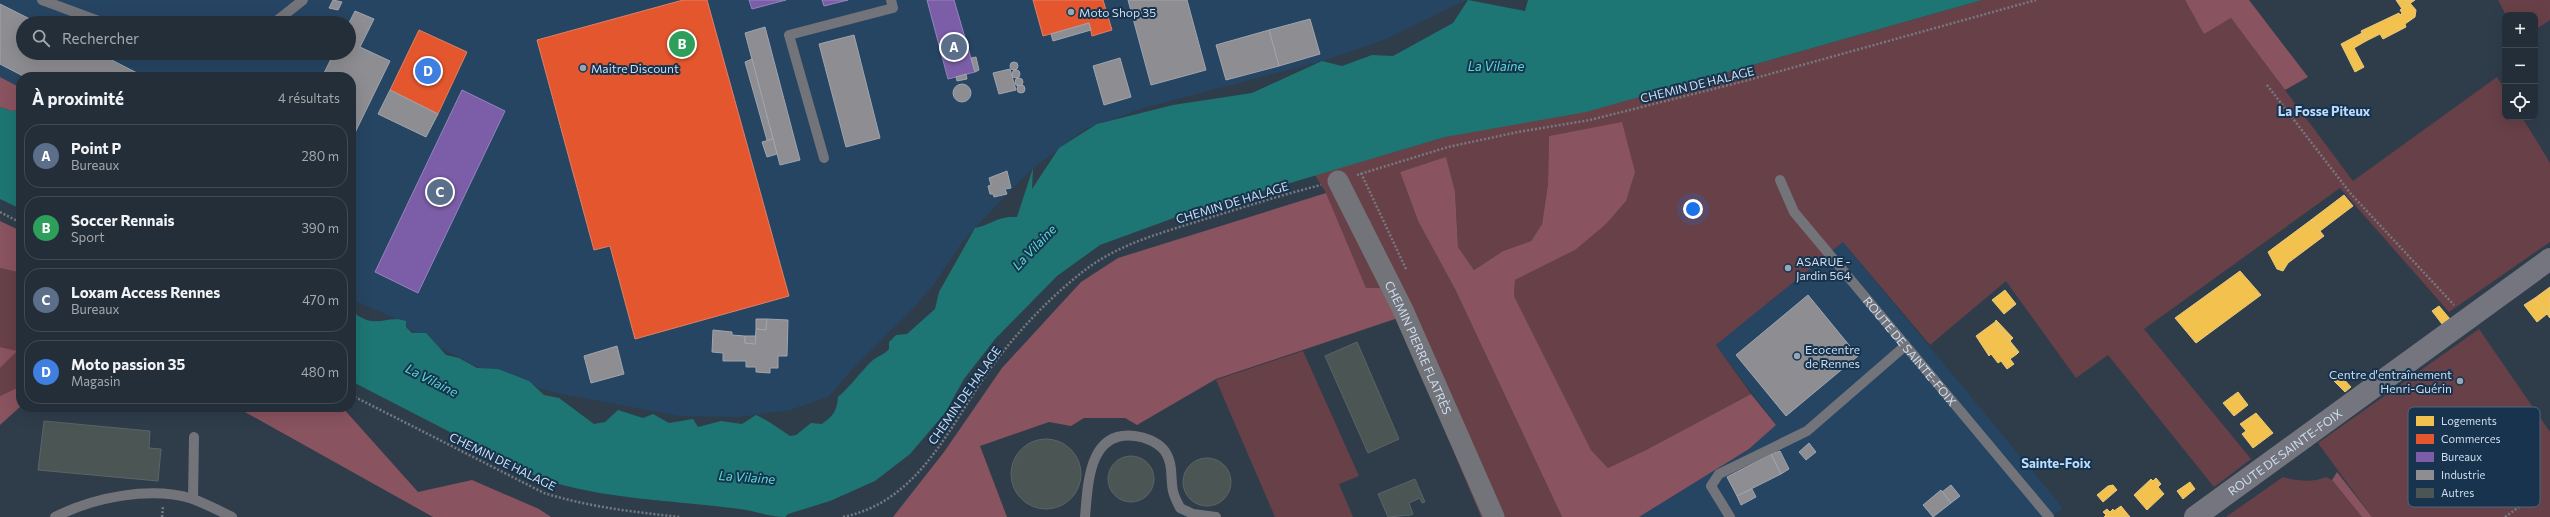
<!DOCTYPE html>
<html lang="fr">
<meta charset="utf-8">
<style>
:root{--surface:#232e38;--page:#2f3a43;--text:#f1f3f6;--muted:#a3a8ae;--line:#404a53;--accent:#e69b98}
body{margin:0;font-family:Commissioner,sans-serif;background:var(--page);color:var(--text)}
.controls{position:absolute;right:12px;top:12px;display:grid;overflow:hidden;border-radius:8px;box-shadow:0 4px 16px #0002}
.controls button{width:36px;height:36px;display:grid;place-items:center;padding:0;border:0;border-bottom:1px solid var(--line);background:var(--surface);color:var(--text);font:20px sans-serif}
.you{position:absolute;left:1693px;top:209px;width:14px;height:14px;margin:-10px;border:3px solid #fff;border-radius:50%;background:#1a73e8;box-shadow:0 0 0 6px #1a73e833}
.badge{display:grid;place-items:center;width:26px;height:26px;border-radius:50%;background:var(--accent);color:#fff;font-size:13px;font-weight:700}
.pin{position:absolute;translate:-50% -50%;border:2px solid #fff;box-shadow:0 1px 4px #0006}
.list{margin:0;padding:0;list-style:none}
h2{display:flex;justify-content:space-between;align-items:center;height:52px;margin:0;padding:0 16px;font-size:17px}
h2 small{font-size:13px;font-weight:400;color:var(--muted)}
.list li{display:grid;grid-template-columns:26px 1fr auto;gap:12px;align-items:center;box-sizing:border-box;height:64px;margin:0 8px 8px;padding:0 8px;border:1px solid var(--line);border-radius:16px}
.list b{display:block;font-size:15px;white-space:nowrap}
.list p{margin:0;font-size:13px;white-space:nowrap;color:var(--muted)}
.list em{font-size:13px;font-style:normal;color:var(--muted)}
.icon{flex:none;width:22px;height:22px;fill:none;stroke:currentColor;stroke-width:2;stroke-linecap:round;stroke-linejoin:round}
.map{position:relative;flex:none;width:2550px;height:517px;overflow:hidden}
.search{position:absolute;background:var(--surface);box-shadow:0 4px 16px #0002;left:16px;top:16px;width:340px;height:44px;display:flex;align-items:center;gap:10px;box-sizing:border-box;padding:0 14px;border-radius:22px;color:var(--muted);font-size:15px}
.panel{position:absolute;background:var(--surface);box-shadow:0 4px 16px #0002;left:16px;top:72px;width:340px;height:340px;border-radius:16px}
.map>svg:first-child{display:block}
</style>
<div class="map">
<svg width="2550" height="517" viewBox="0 0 2550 517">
<rect width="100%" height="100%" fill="#2f3d4b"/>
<g fill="#264563" fill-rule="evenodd">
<path d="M0 0H1466L1386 39 1322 61 1143 108 1085 129 1033 168 1003 198 963 241 934 284 916 305 854 367 828 397 790 410 738 417 680 416 557 393 493 374 420 338 401 321 351 299V77H21V88L0 77ZM23 23H349V53H23Z"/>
<path d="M1843 242 2063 508 2052 517H1639L1749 449 1776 425 1716 345Z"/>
</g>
<g fill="#684048">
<path d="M1982 0H2185L2204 33 2231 18 2353 181 2497 77 2505 90V117H2522L2550 163V242L2449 312 2340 188 2144 329 2251 459 2214 487 2108 355 2076 378 2006 281 1930 345 1843 242 1716 345 1751 394 1646 450 1608 468 1591 450 1514 296 1515 280 1575 250 1622 123 1549 136 1548 184 1542 224 1531 241 1503 251 1474 270 1458 247 1455 191 1446 158 1400 172 1418 221 1455 289 1562 517H1481L1398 318 1366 289 1326 193 1315 175 1445 137 1710 77Z"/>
<path d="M2498 0H2550V20L2535 30V15H2506Z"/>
<path d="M0 268 21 273V386L0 396V368L16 351 0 347Z"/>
<path d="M2479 329 2550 432V517H2372L2318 443Z"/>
<path d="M1303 351 1359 476 1339 484 1353 517H1275L1216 380Z"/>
<path d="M2283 477C2298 481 2311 483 2326 477L2332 480 2362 517H2226Z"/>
</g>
<g fill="#89535f">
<path d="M2185 0H2249L2308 77 2285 90 2231 18 2204 34Z"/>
<path d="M0 77 21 88V110L11 111 0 107Z"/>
<path d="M1622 122 1635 172 1626 201 1606 224 1575 250 1515 280 1514 296 1591 450 1608 468 1646 450 1751 394 1776 425 1749 449 1639 517H1562L1455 289 1418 221 1400 172 1446 157 1455 191 1458 247 1474 270 1503 251 1531 241 1542 224 1548 184 1549 136Z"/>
<path d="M1326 193 1366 288H1383L1398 318 1216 379 1137 425 1125 418H1084L1071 426 1049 422 980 446 1007 517H893L944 452 1002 368 1081 282 1118 258Z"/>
<path d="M0 221 21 231V273L0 268Z"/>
<path d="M0 347 17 351 0 368Z"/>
<path d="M21 386V406L0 425V396Z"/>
<path d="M236 407H342L418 492 472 480 539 509 551 517H433Z"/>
<path d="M2337 472 2372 517H2362L2332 480Z"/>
</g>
<g fill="#1d7673">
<path d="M1468 0 1525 11 1528 0H1982L1586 112 1445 137 1182 215 1100 245 1057 276 995 339 964 379 945 413 910 454 875 481 830 501 788 514 785 517C769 517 756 511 740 509 673 500 604 500 539 478L351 381V310C375 332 385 314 406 321V327L412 333H426L446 355 459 358 477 368 498 369 529 381 544 395 559 398 594 424 605 422 618 410 643 418 653 414 669 423 693 419 698 427 721 421 742 424 756 415C769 421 778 428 790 436L796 435 811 423 822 424C833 416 837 411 838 397 852 385 860 372 873 360 878 356 884 355 889 349V342L896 335 907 334 935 309 939 292 975 228C993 224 997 216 1017 217L1033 168 1032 189 1059 148 1097 124 1173 105 1252 93 1322 61 1342 66 1372 55 1393 56 1453 23Z"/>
<path d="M0 107 11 111 21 110V209L0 199Z"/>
</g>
<g fill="#f2c14e" stroke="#e7ca7e">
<path d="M2396 0H2415L2402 9Z"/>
<path d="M2410 3 2416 10 2415 17 2405 24 2406 27 2383 39 2380 34 2366 41 2361 31 2399 13 2400 15 2402 13 2400 10Z"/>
<path d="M2362 33 2366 41 2354 48 2364 67 2355 72 2341 44Z"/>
<path d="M2344 195 2353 206 2320 231 2311 220Z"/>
<path d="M2311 220 2324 236 2288 263 2283 271 2277 269 2268 252Z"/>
<path d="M2240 271 2261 295 2196 343 2175 318Z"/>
<path d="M2550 287V318L2535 298Z"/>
<path d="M2005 290 2016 304 2004 314 1992 300Z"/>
<path d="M2535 298 2547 314 2537 322 2524 305Z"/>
<path d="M2439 306 2450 319 2442 324 2432 311Z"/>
<path d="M1996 320 2013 338 2010 341 2019 352 2017 354 1995 322Z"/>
<path d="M1995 322 2017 354 2010 359 2014 364 2007 369 2001 361 1998 363 1991 354 1989 356 1976 336Z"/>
<path d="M2341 376 2351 387 2345 392 2334 381Z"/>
<path d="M2238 392 2248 405 2234 416 2223 403Z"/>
<path d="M2256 413 2273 433 2253 448 2242 434 2246 431 2240 424Z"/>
<path d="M2156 478 2161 484 2158 487 2164 494 2147 510 2134 495 2151 479 2153 481Z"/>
<path d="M2190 482 2195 489 2183 499 2177 491Z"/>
<path d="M2113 485 2117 490 2103 502 2097 495 2108 486Z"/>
<path d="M2121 506 2130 517H2104L2106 515 2103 512 2107 509 2110 512 2113 509 2114 511Z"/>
</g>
<g fill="#e4572e" stroke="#dd8068">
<path d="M683 0H707L789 296 635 339 610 246 594 250 537 40Z"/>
<path d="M1033 0H1103L1112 30 1092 36 1089 23 1043 36Z"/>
<path d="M419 30 467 52 438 114 390 90Z"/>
</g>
<g fill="#7b5ea7" stroke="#9484bd">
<path d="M749 0H786L752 9Z"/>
<path d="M822 0H848L824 6Z"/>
<path d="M927 0H954L975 72 948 79Z"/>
<path d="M462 90 505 111 418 293 375 272Z"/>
</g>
<g fill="#8d8d92" stroke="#a0a5ae">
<path d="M333 0 342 2 338 10 329 8Z"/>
<path d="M1128 0H1187L1206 70 1151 85Z"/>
<path d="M0 4 38 23H23V53H98L145 77H25L0 64Z"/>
<path d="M355 11 374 19 360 47 390 61 351 141V77H322L334 53H349V23Z"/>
<path d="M1310 19 1320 54 1279 66 1269 30Z"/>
<path d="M1089 23 1091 30 1053 41 1051 34Z"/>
<path d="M765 27 800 160 780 165 745 33Z"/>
<path d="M1269 30 1279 66 1226 80 1216 45Z"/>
<path d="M854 35 880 138 846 147 819 44Z"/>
<path d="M976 57 979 70 975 72 971 58Z"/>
<path d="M1120 58 1131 97 1104 105 1093 66Z"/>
<path d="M752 59 773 139 767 140 745 62Z"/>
<circle cx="1014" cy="66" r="4"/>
<path d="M1010 69 1016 90 999 94 993 73Z"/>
<circle cx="1016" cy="74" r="4"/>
<path d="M966 74 967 79 957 81 956 77Z"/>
<circle cx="1019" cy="82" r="4"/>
<circle cx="962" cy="93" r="9"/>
<circle cx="1021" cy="89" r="4"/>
<path d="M390 90 438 114 426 137 378 114Z"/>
<path d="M773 139 777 154 767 157 762 142Z"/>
<path d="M1007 171 1011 188 1005 189 1007 194 994 197 993 194H990L988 186 991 185 989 178Z"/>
<path d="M1808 295 1858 356 1786 416 1736 355Z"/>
<path d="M756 319H767L766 330 756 329Z"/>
<path d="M767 319 788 320 787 356H778V368H770V373L756 372V367H746V361H723V353L712 352 713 330 732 332V335L745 336V343L755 344 756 329 766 330Z"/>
<path d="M745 336H756L755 344 745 343Z"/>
<path d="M617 346 624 374 591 383 584 356Z"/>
<path d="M1809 443 1816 452 1806 460 1799 452Z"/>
<path d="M1780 451 1789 469 1781 474 1771 454Z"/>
<path d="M1771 454 1781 474 1737 496 1727 477Z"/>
<path d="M1951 485 1960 496 1951 503 1942 492Z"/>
<path d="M1752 489 1756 497 1741 505 1737 496Z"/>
<path d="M1941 490 1951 503 1933 517 1923 505Z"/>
</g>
<g fill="#4b5554" stroke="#5b6466">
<path d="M1357 342 1399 439 1368 453 1325 356Z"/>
<path d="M44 421 150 431 149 448 161 449 158 481 38 470Z"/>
<circle cx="1046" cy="474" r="35"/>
<circle cx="1131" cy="479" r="23"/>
<circle cx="1207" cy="482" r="24"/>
<path d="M1415 479 1425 502 1422 503 1420 498 1409 503 1413 514 1411 515 1388 517 1378 494Z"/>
</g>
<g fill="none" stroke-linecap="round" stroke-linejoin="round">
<g stroke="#767981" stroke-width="2.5" stroke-dasharray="2 2" stroke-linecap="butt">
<path d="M2267 85 2351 194 2454 305"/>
<path d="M1361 173 1406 269"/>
<path d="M1357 175 1448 147 1518 132 1590 120 1741 82 2036 0"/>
<path d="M0 212 21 223"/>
<path d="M351 395 544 493C589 507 634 512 680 517"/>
<path d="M162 517 163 506"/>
<path d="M843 517C921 501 950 424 992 366 1018 331 1050 297 1085 270 1119 244 1161 233 1202 220 1241 208 1281 195 1321 185"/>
<path d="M2505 517 2519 507"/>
</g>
<g stroke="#73737a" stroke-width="10">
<path d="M42 0 104 23"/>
<path d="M274 23 303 0"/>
<path d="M824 158 789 35 893 8 891 0"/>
<path id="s1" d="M1780 180 1794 212 2049 517"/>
<path d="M193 499 194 437"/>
<path d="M55 517C94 497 151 486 193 499 206 504 220 511 232 517"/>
<path d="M1085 517C1088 485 1088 430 1135 436 1145 437 1157 442 1164 450 1174 463 1170 478 1173 491 1174 497 1178 503 1180 508L1193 514 1216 517"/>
<path d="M1730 517 1711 486 1719 474 1807 431 1905 346"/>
</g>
<path stroke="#73737a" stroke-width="21" id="s2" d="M1338 181 1403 310 1494 517"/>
<path stroke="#74757e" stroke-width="22" id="s3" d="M2195 517 2550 259"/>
</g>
<g fill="#96a6b6" stroke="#17334d" stroke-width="1.5">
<circle cx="1071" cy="12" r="4"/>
<circle cx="583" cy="68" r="4"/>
<circle cx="1788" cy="268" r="4"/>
<circle cx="1797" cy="356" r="4"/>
<circle cx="2460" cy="381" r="4"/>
</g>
<g text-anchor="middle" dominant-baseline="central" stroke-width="4" stroke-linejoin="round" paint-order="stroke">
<g font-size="12" fill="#cedeef" stroke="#17334d" text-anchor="start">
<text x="1079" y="12">Moto Shop 35</text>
<text x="591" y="68">Maitre Discount</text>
<text x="1796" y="261">ASARUE -<tspan x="1796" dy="14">Jardin 564</tspan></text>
<text x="1805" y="349">Ecocentre<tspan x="1805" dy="14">de Rennes</tspan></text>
<text x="2452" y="374" text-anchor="end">Centre d'entraînement<tspan x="2452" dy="14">Henri-Guérin</tspan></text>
</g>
<g font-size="12" fill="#cedeef" stroke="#17334d">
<text transform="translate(1697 84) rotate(-14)">CHEMIN DE HALAGE</text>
<text transform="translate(1232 202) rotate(-17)">CHEMIN DE HALAGE</text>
<text stroke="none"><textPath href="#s2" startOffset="185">CHEMIN PIERRE FLATRÈS</textPath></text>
<text stroke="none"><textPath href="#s1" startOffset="216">ROUTE DE SAINTE-FOIX</textPath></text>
<text transform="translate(964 395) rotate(-55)">CHEMIN DE HALAGE</text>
<text stroke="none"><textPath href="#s3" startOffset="111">ROUTE DE SAINTE-FOIX</textPath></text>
<text transform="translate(503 461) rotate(26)">CHEMIN DE HALAGE</text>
</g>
<g font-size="13" font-style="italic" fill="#57dbd3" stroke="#17334d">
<text x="1496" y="66">La Vilaine</text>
<text transform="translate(1034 247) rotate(-46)">La Vilaine</text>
<text transform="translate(432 380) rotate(27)">La Vilaine</text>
<text transform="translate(747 477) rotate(4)">La Vilaine</text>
</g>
<g font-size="13" font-weight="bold" fill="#bbdcfe" stroke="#17334d">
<text x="2324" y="111">La Fosse Piteux</text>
<text x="2056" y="463">Sainte-Foix</text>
</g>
</g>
<rect x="2408" y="407" width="132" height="100" rx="6" fill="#17334d" stroke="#4e667e" stroke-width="1"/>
<rect x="2416" y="416" width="18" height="10" fill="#f2c14e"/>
<rect x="2416" y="434" width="18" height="10" fill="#e4572e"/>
<rect x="2416" y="452" width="18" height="10" fill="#7b5ea7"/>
<rect x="2416" y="470" width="18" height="10" fill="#8d8d92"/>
<rect x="2416" y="488" width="18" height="10" fill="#4b5554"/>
<g font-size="11" fill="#cedeef">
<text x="2441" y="425">Logements</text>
<text x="2441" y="443">Commerces</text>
<text x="2441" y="461">Bureaux</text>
<text x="2441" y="479">Industrie</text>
<text x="2441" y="497">Autres</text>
</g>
</svg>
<div class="controls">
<button>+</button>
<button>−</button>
<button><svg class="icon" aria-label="locate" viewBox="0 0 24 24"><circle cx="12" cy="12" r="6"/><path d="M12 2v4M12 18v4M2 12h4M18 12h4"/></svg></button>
</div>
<div class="you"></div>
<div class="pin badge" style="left:954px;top:47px;background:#5c6f8a">A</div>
<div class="pin badge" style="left:682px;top:44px;background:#2e9e5b">B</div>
<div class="pin badge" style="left:440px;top:192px;background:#5c6f8a">C</div>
<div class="pin badge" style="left:428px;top:71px;background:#3f7fe0">D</div>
<div class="search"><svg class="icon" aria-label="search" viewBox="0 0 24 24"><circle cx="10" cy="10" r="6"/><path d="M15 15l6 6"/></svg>Rechercher</div>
<section class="panel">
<h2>À proximité<small>4 résultats</small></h2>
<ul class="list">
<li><span class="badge" style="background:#5c6f8a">A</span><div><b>Point P</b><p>Bureaux</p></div><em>280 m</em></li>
<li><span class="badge" style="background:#2e9e5b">B</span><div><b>Soccer Rennais</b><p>Sport</p></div><em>390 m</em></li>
<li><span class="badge" style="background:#5c6f8a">C</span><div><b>Loxam Access Rennes</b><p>Bureaux</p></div><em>470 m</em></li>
<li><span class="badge" style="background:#3f7fe0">D</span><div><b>Moto passion 35</b><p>Magasin</p></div><em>480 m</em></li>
</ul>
</section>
</div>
